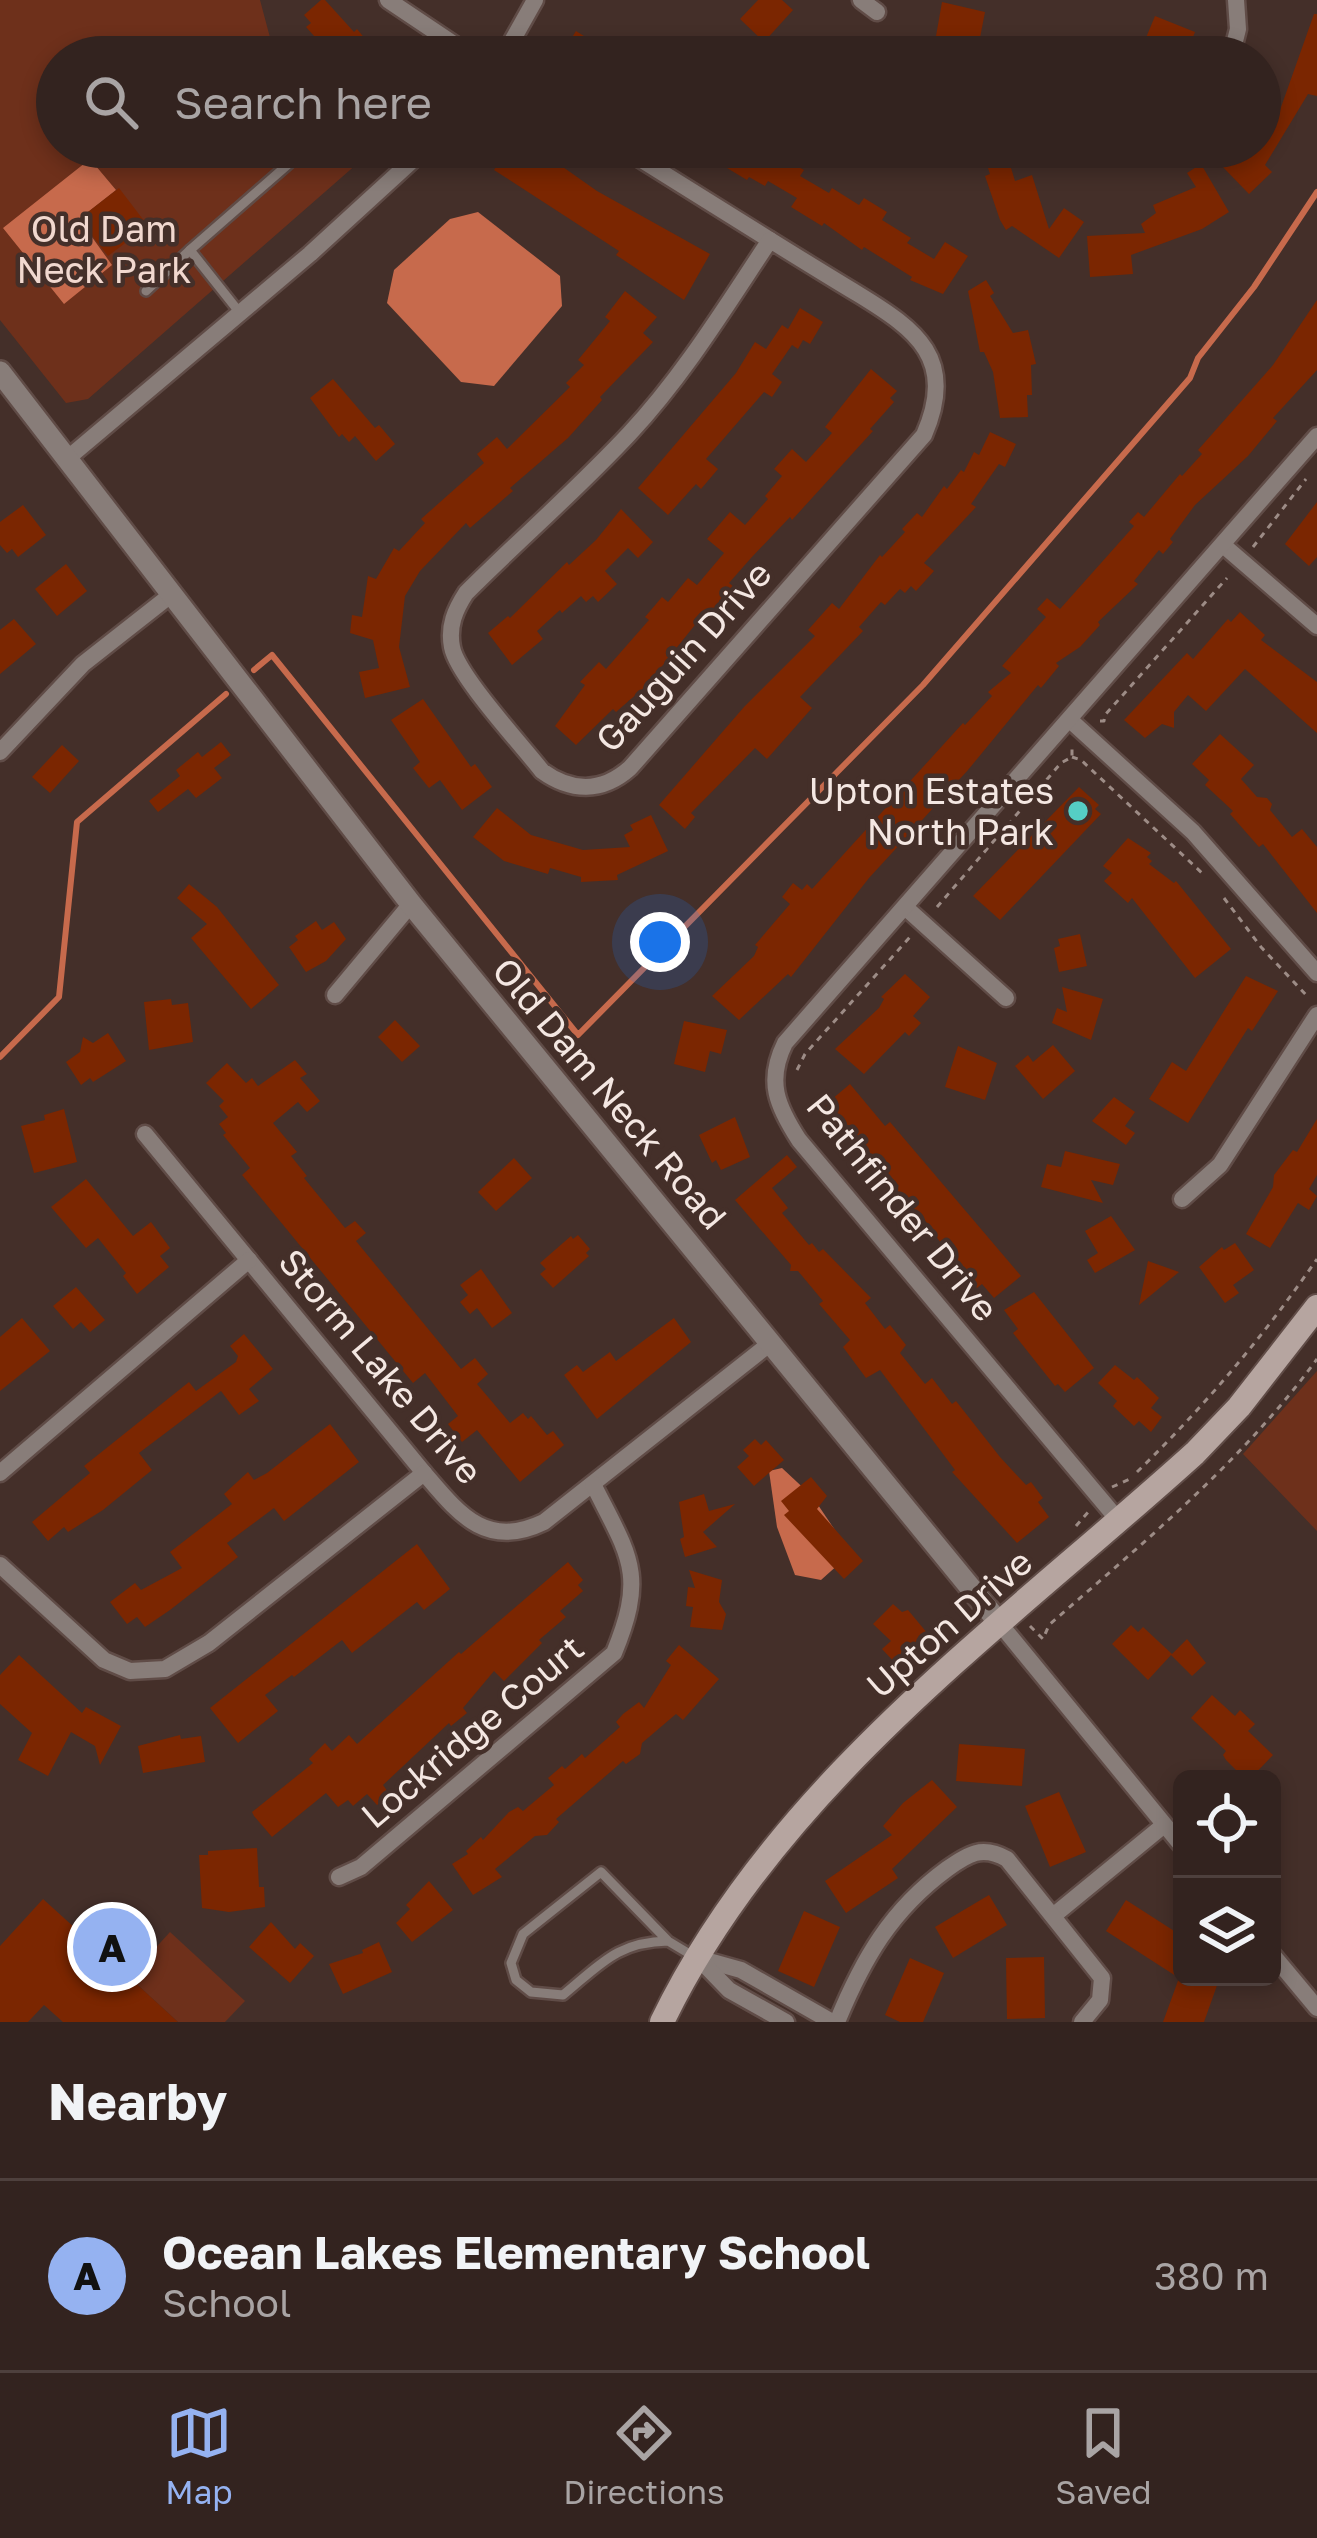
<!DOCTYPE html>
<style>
:root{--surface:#33231f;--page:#3b2b28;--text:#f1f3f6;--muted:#a9a4a4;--line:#4e403d;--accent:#95b2f1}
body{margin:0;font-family:"Golos Text",sans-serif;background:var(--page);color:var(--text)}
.controls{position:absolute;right:36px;bottom:36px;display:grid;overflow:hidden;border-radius:18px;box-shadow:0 6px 18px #0003}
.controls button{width:108px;height:108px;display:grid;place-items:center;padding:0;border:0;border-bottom:3px solid var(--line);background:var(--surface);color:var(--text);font:60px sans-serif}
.you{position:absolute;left:660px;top:942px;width:42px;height:42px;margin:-30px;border:9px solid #fff;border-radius:50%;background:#1a73e8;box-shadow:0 0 0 18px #1a73e833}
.badge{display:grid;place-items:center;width:78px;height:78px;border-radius:50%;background:var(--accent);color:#111;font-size:39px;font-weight:700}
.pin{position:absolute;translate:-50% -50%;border:6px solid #fff;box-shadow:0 3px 12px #0006}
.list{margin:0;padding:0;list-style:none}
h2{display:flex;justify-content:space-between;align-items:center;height:156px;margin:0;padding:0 48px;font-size:51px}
h2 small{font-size:39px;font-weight:400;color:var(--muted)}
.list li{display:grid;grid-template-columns:78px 1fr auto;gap:36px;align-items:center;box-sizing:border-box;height:192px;padding:0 48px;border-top:3px solid var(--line)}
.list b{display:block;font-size:45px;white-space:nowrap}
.list p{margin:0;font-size:39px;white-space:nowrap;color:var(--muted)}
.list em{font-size:39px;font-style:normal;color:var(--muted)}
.icon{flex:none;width:66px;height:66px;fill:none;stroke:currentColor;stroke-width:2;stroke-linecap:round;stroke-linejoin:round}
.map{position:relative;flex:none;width:1317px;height:2022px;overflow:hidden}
.search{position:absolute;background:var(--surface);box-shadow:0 6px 18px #0003;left:36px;right:36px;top:36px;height:132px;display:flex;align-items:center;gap:30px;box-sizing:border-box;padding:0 42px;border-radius:66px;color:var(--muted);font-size:45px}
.sheet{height:348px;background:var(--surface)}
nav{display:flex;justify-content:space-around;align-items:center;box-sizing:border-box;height:168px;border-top:3px solid var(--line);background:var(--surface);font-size:33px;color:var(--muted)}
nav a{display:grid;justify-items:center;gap:6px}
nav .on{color:var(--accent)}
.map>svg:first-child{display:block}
</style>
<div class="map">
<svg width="1317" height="2022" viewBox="0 0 1317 2022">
<rect width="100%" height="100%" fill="#442f29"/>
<g fill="#6e301b">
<path d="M0 0H260L272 45 281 57H57V147H358L366 156 88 399 66 403 0 320Z"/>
<path d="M1317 1371V1531L1243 1454Z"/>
<path d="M170 1932 245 2001 225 2022H178L129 1977Z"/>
</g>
<g fill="#c76a4c">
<path d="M90 159 116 190 79 219 112 265 64 304 3 228Z"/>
<path d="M478 212 560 276 562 306 494 386 461 382 387 303 394 270 450 219Z"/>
<path d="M782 1468 812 1496 845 1545 840 1563 821 1580 795 1575 777 1527 769 1471Z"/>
</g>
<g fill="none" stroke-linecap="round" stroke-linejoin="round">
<g stroke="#c76a4c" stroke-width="6">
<path d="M254 670 272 655 578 1035 923 685 1190 378 1198 358 1254 287 1317 192"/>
<path d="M0 1057 59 997 77 822 226 694"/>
</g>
</g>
<g fill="#7b2601">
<path d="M321 0H325L354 32 357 29 380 57H333L306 27 311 23 304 15Z"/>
<path d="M758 0H782L793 10 764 42 740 19Z"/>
<path d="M942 2 985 12 979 43 936 36Z"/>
<path d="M1314 14H1317V96L1308 94 1265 165 1272 172 1249 194 1219 163 1236 147H1260V97L1280 110Z"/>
<path d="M1155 16 1195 32 1185 57H1170L1143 45Z"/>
<path d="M576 31 617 57H560Z"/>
<path d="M508 147H529L551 164 553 160 597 191 710 254 684 300 616 255 619 251 494 170Z"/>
<path d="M720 147H765L804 170 800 176 829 193 832 188 859 205 864 198 887 212 882 220 911 238 907 243 934 259 945 242 968 256 943 294 910 280 912 277 864 247 862 250 824 223 822 226 791 207 797 198 768 181 765 186 749 177 747 180 712 159Z"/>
<path d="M1008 158 1015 181 1032 175 1049 229 1064 208 1084 222 1059 258 1012 226 1006 230 1000 220 985 176 990 174 987 165Z"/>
<path d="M1201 164 1229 212 1202 229 1131 255 1133 274 1090 277 1087 236 1145 233 1141 224 1156 213 1153 205 1196 187 1187 173Z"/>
<path d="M119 188 148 226 108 256 79 219Z"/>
<path d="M986 280 994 293 990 296 1013 333 1028 330 1036 364 1031 365 1032 395H1027L1028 417 1000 418 993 372 984 352H980L968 291Z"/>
<path d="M625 291 657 317 643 333 653 342 600 397 602 400 568 438 510 488 513 491 470 528 466 523 420 571 405 596 399 647 410 687 365 698 359 672 379 668 373 640 350 633 352 615 362 617 368 576 376 579 394 548 399 551 425 523 421 519 484 463 477 454 497 437 507 449 570 387 566 383 584 365 578 360 610 321 605 317Z"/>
<path d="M1317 300V370L1273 418 1277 421 1248 456 1195 505 1170 539 1173 542 1163 554 1159 550 1134 581 1138 584 1098 622 1100 625 1080 647 1056 663 1059 666 1041 688 1038 685 968 770 869 878 791 977 788 974 739 1020 712 996 754 956 758 947 755 945 790 904 782 897 793 883 802 890 807 884 812 889 963 723 965 725 992 696 988 692 1011 673 1002 666 1046 617 1037 609 1047 598 1060 609 1134 526 1129 522 1138 512 1144 517 1180 474 1182 476 1202 454 1198 450 1273 365Z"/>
<path d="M800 308 823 322 810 344 803 340 798 349 792 345 772 374 782 382 772 397 764 392 706 459 718 469 701 489 696 484 668 515 638 488 736 373 755 342 766 349 782 325 788 329Z"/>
<path d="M871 369 897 391 890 398 894 402 870 429 873 431 792 520 790 517 751 558 729 583 735 588 711 615 706 611 647 685 616 712 613 709 576 745 555 726 585 685 580 682 599 662 606 669 649 620 645 617 662 597 668 602 688 578 697 585 724 553 707 539 730 512 745 525 768 499 765 496 782 476 774 469 792 449 806 462 832 433 825 427Z"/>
<path d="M333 379 375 428 379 425 395 444 376 461 355 436 349 442 342 434 339 437 310 398Z"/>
<path d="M990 432 1016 444 1005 467 999 464 971 504 976 507 924 563 934 571 916 591 911 586 905 593 900 589 885 605 881 602 859 627 863 631 800 697 812 708 767 759 755 748 691 813 695 817 685 829 659 805 744 707 815 636 808 630 832 603 839 609 880 555 882 557 905 532 902 529 917 513 922 517 944 486 947 489 961 470 964 472 974 452 979 455Z"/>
<path d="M1317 502V557L1309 566 1285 544Z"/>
<path d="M23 505 46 535 18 557 12 549 7 553 0 545V522Z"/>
<path d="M621 509 653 542 638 558 628 548 605 571 617 584 598 602 593 596 586 602 581 596 562 613 560 610 537 631 543 639 512 665 488 633 508 616 510 618 567 562 569 565 596 540Z"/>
<path d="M66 564 87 591 57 616 35 589Z"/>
<path d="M1240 612 1265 635 1261 640 1317 682V733L1245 669 1206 711 1188 695 1174 712V728L1162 724 1145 738 1124 720 1187 653 1193 659 1228 619 1231 622Z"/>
<path d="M14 619 36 644 0 674V630Z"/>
<path d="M423 699 471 767 475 764 492 787 462 810 440 780 429 788 413 768 420 762 391 720Z"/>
<path d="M1220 734 1254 765 1241 779 1257 797 1267 798 1272 804 1270 810 1292 837 1302 829 1317 847V913L1263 844 1259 847 1230 814 1233 811 1205 785 1209 780 1192 764Z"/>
<path d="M221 742 231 755 214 768 222 778 196 798 188 789 158 812 149 801 180 776 176 770 198 752 202 757Z"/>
<path d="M62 745 79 761 50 793 32 777Z"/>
<path d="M1079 787 1099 805 1095 809 1101 814 1000 920 973 896Z"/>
<path d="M497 808 531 835 583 850 630 847 624 835 633 830 630 825 651 815 668 851 617 875 618 880 581 882V877L550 868 548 874 504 861 473 837Z"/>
<path d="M1128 838 1151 853 1147 857 1152 861 1149 864 1174 883 1176 881 1231 949 1195 978 1132 898 1128 903 1104 881 1112 873 1103 866Z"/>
<path d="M189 884 217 907 279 985 251 1009 191 938 207 924 177 898Z"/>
<path d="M316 921 322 930 334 922 346 939 326 961 306 972 289 947 298 940 295 936Z"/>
<path d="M1080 934 1087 966 1059 972 1054 948 1060 946 1058 939Z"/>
<path d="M905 974 930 997 913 1016 921 1023 909 1036 905 1032 864 1074 835 1049 879 1008 884 999 881 997Z"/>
<path d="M1246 976 1278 991 1252 1031 1248 1028 1188 1123 1149 1099 1172 1062 1186 1071Z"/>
<path d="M1062 987 1103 999 1091 1040 1052 1023 1057 1008 1067 1012Z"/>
<path d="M171 999 172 1005 188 1003 193 1042 149 1050 144 1002Z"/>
<path d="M395 1020 420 1046 402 1062 378 1037Z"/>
<path d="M684 1021 727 1030 721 1054 710 1051 705 1072 674 1064Z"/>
<path d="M108 1033 126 1061 93 1082 90 1078 81 1085 66 1062 80 1052 83 1037 93 1043Z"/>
<path d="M1053 1045 1075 1071 1043 1099 1015 1066 1028 1055 1033 1062Z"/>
<path d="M958 1046 997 1063 985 1100 945 1087Z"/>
<path d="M295 1060 307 1074 300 1078 320 1101 307 1112 298 1102 273 1123 297 1152 291 1156 307 1176 304 1178 345 1228 355 1221 366 1233 356 1241 461 1369 475 1358 488 1374 477 1384 510 1423 523 1413 528 1419 531 1416 547 1435 553 1431 564 1445 520 1482 477 1430 462 1442 448 1424 458 1416 425 1373 413 1383 242 1175 250 1168 223 1135 226 1133 219 1124 228 1117 219 1106 224 1101 206 1083 227 1063 246 1083 252 1078 258 1086Z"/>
<path d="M850 1084 885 1126 890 1122 1021 1276 994 1298 982 1284 977 1288 959 1269 924 1219 913 1214 894 1191 899 1186 873 1157 868 1160 825 1105Z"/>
<path d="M1114 1097 1135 1112 1125 1126 1135 1133 1126 1145 1092 1121Z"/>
<path d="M64 1109 77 1162 34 1173 21 1126 45 1120 44 1115Z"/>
<path d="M735 1117 750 1157 721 1170 716 1160 712 1163 699 1135Z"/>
<path d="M1317 1119V1175L1309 1189 1317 1196 1309 1210 1298 1203 1270 1248 1246 1234 1273 1187 1274 1175 1293 1150 1297 1152Z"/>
<path d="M1065 1151 1120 1164 1113 1185 1091 1180 1103 1203 1041 1187 1047 1164 1061 1167Z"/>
<path d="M787 1155 797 1167 772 1188 788 1208 782 1213 809 1245 812 1243 819 1252 823 1249 871 1298 865 1303 885 1329 890 1325 906 1345 900 1353 925 1384 932 1378 952 1404 956 1401 1000 1457 1026 1485 1031 1482 1043 1498 1038 1502 1049 1517 1017 1543 952 1472 955 1470 880 1370 866 1378 843 1347 850 1340 819 1304 823 1301 798 1271H790L791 1265 735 1200Z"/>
<path d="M514 1158 532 1178 496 1211 478 1192Z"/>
<path d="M86 1179 133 1236 151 1222 170 1248 160 1256 169 1267 137 1294 123 1276 126 1273 98 1238 86 1248 51 1207Z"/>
<path d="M1111 1216 1135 1250 1095 1273 1087 1260 1098 1253 1085 1231Z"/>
<path d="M578 1235 590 1249 586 1253 589 1256 553 1288 540 1274 546 1269 540 1263 571 1236 573 1239Z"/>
<path d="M1235 1243 1254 1270 1233 1285 1239 1293 1225 1303 1199 1267 1222 1247 1224 1250Z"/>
<path d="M1148 1261 1179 1272 1139 1305Z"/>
<path d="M481 1269 512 1313 492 1328 477 1308 470 1314 460 1302 468 1295 460 1285Z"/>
<path d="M76 1287 105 1320 90 1332 81 1322 73 1329 53 1306Z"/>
<path d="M1034 1292 1094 1368 1065 1392 1058 1384 1055 1386 1013 1333 1018 1329 1004 1310Z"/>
<path d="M22 1318 50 1351 0 1391V1337Z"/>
<path d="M674 1318 691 1342 597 1419 564 1375 577 1365 583 1372 610 1352 616 1361Z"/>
<path d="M244 1334 273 1369 249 1389 259 1401 239 1415 221 1391 139 1453 152 1470 103 1510 68 1532 64 1527 48 1541 32 1522 90 1473 84 1466 189 1382 196 1391 236 1362 238 1356 230 1346Z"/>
<path d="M1115 1365 1134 1380 1137 1377 1159 1398 1151 1408 1162 1417 1151 1432 1139 1421 1134 1426 1113 1406 1117 1401 1098 1383Z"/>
<path d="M330 1424 359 1462 284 1521 274 1508 227 1543 238 1557 170 1610 145 1627 137 1617 127 1624 110 1602 135 1583 141 1590 182 1568 170 1552 232 1504 224 1494 248 1472 254 1480 267 1473Z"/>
<path d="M755 1439 761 1445 766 1440 784 1460 754 1486 737 1467 749 1456 743 1450Z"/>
<path d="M811 1477 827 1496 817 1509 863 1561 844 1579 784 1515 789 1511 781 1501Z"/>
<path d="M704 1494 709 1511 735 1504 703 1532 717 1547 685 1557 680 1539 684 1537 679 1502Z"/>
<path d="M417 1544 450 1589 424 1610 417 1602 352 1653 342 1640 294 1677 292 1675 265 1695 278 1711 238 1743 210 1708Z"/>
<path d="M568 1562 583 1580 578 1585 583 1591 560 1611 566 1617 539 1640 542 1643 504 1681 494 1671 463 1708 467 1713 451 1726 449 1723 383 1785 390 1795 377 1805 367 1794 353 1806 348 1800 338 1807 326 1793 272 1837 254 1816 252 1812 313 1763 309 1759 325 1743 332 1751 349 1735 357 1744 459 1652 461 1654Z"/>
<path d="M689 1570 722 1580 719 1602 726 1614 722 1630 690 1627 693 1607 686 1606 688 1587 695 1588Z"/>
<path d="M893 1604 902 1612 908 1610 928 1634 897 1665 882 1649 891 1641 873 1624Z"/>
<path d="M1131 1625 1138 1632 1143 1627 1172 1654 1187 1639 1206 1663 1192 1676 1171 1655 1148 1680 1112 1644Z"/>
<path d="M679 1645 719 1679 683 1720 676 1714 642 1743 640 1754 626 1764 623 1761 556 1819 559 1822 547 1835 535 1836 495 1869 502 1877 473 1895 452 1864 468 1854 466 1851 481 1837 483 1840 509 1812 518 1807 523 1811 554 1785 548 1778 562 1766 565 1769 582 1754 585 1758 620 1727 616 1722 623 1714 639 1702 644 1708 671 1665 666 1661Z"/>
<path d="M19 1655 82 1713 86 1707 121 1726 100 1765 95 1746 71 1732 48 1776 18 1760 32 1733 0 1704V1675Z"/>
<path d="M1212 1695 1235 1716 1240 1710 1255 1724 1248 1731 1273 1755 1250 1779H1245L1226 1760 1223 1755 1226 1751 1191 1718Z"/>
<path d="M180 1735 181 1739 201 1736 205 1762 143 1773 138 1746Z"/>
<path d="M959 1744 1025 1749 1022 1786 956 1781Z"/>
<path d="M932 1780 957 1807 892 1869 898 1878 846 1913 825 1881 892 1835 883 1826 903 1803Z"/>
<path d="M1059 1792 1086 1852 1050 1867 1025 1806Z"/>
<path d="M257 1848 259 1887H264L265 1907 229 1912 202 1908 199 1855H208V1851Z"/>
<path d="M429 1881 453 1910 412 1942 396 1923 410 1909 406 1905Z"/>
<path d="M989 1895 1007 1925 953 1958 935 1927Z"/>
<path d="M43 1899 129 1977 178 2022H63L44 2005 28 2022H0V1946Z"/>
<path d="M1126 1900 1182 1936V1977H1220L1204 2022H1163L1179 1978 1106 1931Z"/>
<path d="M804 1911 840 1927 814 1987 778 1971Z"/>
<path d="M271 1922 295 1949 300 1943 314 1956 290 1983 249 1947Z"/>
<path d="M379 1942 392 1972 343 1994 329 1964 363 1953 362 1950Z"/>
<path d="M1044 1957 1045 2018 1007 2019 1006 1958Z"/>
<path d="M910 1958 944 1973 923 2022H900L885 2015Z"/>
</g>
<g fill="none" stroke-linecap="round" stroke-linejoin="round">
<defs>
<g id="service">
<path d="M146 291 190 250"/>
<path d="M240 313 190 250 308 147"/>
<path d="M668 1941C617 1942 601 1964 563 1995L531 1992 516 1980 511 1963 523 1934 601 1872 668 1941 693 1956"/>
</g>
<g id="minor">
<path d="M388 0 473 57"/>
<path d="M861 0 877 12"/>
<path d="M503 57 535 0"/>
<path d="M1231 57 1238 29 1236 0"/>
<path d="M621 147 770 240"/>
<path d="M1110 155 1136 147"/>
<path d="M770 240C799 258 828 276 858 294 917 330 957 359 924 435L630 768C602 793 571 792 542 771 521 744 457 675 452 647 448 626 455 610 466 593 520 539 578 489 630 433 684 375 726 306 770 240Z"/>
<path d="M68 458 310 254 427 147"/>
<path d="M1223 545 1317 626"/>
<path d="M1070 720 1193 832 1317 973"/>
<path d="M0 752 83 664 172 594"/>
<path d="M905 907 1006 998"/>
<path d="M335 995 411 904"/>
<path d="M145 1134 424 1473C459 1514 486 1550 544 1522L772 1342"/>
<path d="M1182 1199 1220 1165 1317 1015"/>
<path d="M0 1473 249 1260"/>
<path d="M1119 1521 799 1140C777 1106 766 1081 785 1043L1317 436"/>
<path d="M0 1565 104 1660 130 1671 165 1669 209 1643 424 1473"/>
<path d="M1001 1625 1182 1846"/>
<path d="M339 1877 361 1867 614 1653C647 1573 629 1556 593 1484"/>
<path d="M1053 1916 1164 1825"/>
<path d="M1272 1954 1317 2008"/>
<path d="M698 1958 741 1970 832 2022"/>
<path d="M699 1959 729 1990 786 2022"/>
<path d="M837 2022C863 1959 891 1910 947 1869 968 1854 982 1845 1007 1859L1102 1978 1100 2000 1082 2022"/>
</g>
<path id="tertiary" d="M0 372 411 904 1001 1625"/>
<path id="secondary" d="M662 2022C777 1784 1004 1626 1195 1453L1239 1407 1317 1307"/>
</defs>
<use href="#service" stroke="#604c47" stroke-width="14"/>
<use href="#minor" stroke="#604c47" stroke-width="21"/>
<use href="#tertiary" stroke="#604c47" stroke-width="26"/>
<use href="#secondary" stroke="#604c47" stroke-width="28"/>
<g stroke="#9d8c86" stroke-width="3" stroke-dasharray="6 6" stroke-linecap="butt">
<path d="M1253 547 1306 479"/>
<path d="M1100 721H1104L1105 715 1227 578"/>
<path d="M1072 757 1081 760 1202 873"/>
<path d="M1224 898 1261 947 1307 996"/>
<path d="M937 907 1061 763 1072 757V747"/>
<path d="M797 1070 805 1054 910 937"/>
<path d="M1137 1472C1205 1406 1263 1337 1317 1259"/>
<path d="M1112 1487 1130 1479"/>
<path d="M1076 1526 1089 1511"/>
<path d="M1008 1588 1005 1579H1017"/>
<path d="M1030 1626 1043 1639 1049 1625C1144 1542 1242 1462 1317 1359"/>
</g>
<use href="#service" stroke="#887d79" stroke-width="9"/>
<use href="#minor" stroke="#887d79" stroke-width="16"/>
<use href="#tertiary" stroke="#887d79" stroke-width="21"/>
<use href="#secondary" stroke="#b6a5a0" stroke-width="24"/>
</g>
<circle fill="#55cec5" stroke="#442f29" stroke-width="4.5" cx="1078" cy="811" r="12"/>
<g text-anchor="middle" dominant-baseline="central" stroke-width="9" stroke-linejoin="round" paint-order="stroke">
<g font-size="36" fill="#f1d8cf" stroke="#442f29">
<text x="104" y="228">Old Dam<tspan x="104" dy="41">Neck Park</tspan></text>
</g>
<g font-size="36" fill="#f4e7e2" stroke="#442f29">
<text transform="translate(683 656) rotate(-48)">Gauguin Drive</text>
<text transform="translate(610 1093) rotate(50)">Old Dam Neck Road</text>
<text transform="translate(903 1207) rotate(51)">Pathfinder Drive</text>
<text transform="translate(381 1366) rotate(50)">Storm Lake Drive</text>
<text transform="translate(949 1623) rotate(-41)">Upton Drive</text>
<text transform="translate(472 1731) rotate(-40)">Lockridge Court</text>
</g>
<g font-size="36" fill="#f4e7e2" stroke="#442f29" text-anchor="end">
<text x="1054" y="790">Upton Estates<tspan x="1054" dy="41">North Park</tspan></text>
</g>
</g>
</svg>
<div class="controls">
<button><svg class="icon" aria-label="locate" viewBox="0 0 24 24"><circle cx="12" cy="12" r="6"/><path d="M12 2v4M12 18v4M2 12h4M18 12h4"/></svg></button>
<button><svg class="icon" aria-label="layers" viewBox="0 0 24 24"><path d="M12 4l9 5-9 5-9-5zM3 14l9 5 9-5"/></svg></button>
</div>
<div class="you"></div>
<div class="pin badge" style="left:112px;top:1947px">A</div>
<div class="search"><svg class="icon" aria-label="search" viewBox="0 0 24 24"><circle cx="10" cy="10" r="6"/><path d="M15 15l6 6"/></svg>Search here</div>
</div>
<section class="sheet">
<h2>Nearby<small></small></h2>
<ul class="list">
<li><span class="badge">A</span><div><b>Ocean Lakes Elementary School</b><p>School</p></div><em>380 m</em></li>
</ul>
</section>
<nav>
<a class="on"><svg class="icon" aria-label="map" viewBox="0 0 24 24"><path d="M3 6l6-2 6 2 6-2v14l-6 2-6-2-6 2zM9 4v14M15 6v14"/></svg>Map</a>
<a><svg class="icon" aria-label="directions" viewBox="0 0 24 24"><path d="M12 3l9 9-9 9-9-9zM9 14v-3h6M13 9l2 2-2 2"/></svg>Directions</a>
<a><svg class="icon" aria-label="saved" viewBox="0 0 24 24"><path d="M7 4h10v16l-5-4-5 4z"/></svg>Saved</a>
</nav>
